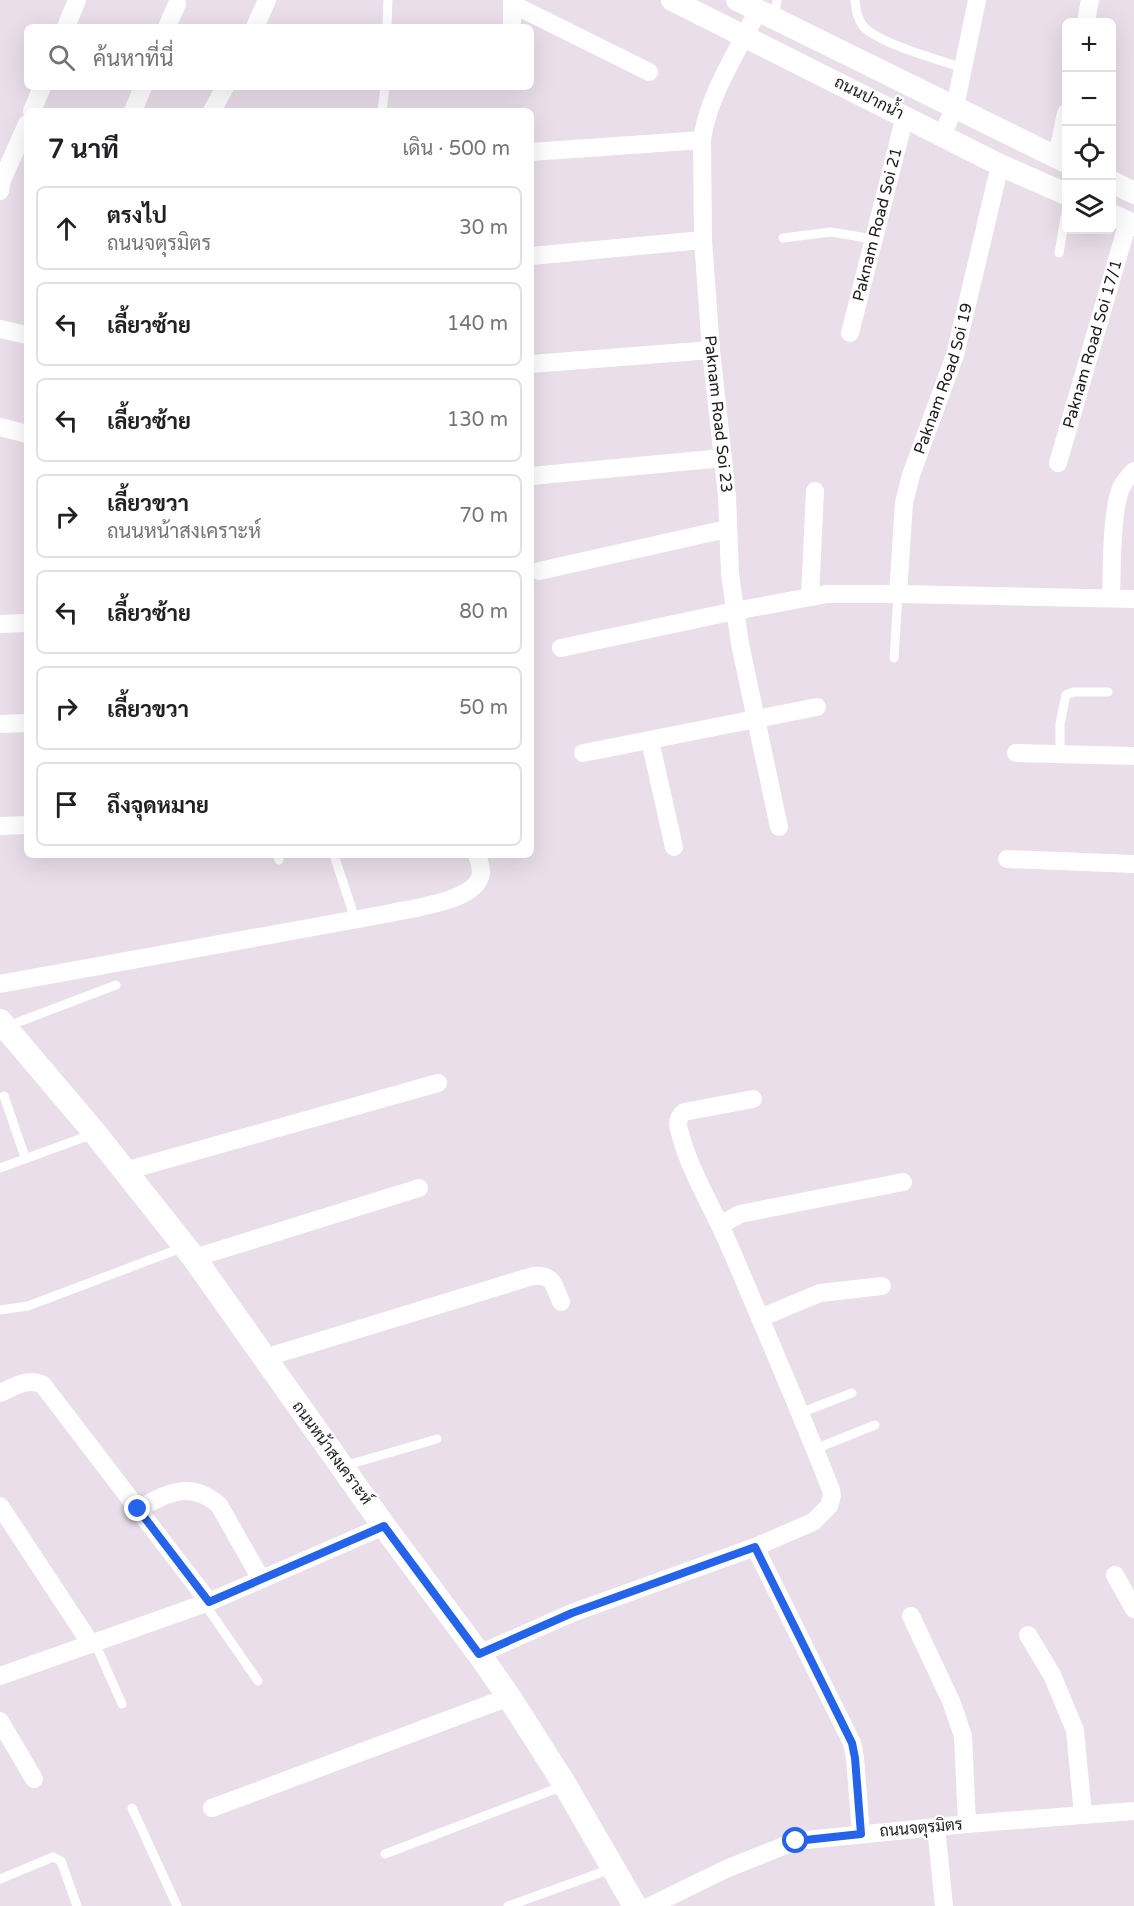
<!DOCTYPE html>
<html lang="th">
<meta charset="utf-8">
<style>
:root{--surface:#fff;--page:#f2f2f2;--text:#202124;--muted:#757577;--line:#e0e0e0}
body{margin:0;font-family:"Varela Round",Sarabun,sans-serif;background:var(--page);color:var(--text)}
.controls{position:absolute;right:18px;top:18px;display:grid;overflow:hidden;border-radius:9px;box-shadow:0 6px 24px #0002}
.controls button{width:54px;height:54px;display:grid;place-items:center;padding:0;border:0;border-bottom:2px solid var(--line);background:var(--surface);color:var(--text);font:30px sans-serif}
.stop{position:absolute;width:18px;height:18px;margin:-14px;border:4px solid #2563eb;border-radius:50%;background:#fff}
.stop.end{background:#2563eb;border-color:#fff;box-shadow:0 2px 6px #0008}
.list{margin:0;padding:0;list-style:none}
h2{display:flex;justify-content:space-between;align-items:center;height:78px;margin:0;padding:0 24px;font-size:26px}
h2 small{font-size:20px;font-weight:400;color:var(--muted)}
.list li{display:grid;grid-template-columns:39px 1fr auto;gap:18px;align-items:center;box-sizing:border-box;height:84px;margin:0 12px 12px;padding:0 12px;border:2px solid var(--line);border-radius:9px}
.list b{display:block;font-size:22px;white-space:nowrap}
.list p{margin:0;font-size:20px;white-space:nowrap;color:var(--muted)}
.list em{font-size:20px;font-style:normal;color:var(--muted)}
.icon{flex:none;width:33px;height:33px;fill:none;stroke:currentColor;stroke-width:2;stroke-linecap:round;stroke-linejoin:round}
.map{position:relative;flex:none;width:1134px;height:1906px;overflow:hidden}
.search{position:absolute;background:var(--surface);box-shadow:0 6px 24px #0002;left:24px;top:24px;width:510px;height:66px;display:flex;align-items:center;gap:15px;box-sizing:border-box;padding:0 21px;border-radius:9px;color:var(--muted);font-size:22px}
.panel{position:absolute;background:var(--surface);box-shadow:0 6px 24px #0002;left:24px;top:108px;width:510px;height:750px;border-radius:9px}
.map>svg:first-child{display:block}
</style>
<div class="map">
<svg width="1134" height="1906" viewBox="0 0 1134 1906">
<rect width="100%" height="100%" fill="#e9deea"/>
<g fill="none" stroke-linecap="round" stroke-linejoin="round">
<g stroke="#fff" stroke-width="9">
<path d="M855 0C856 10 857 18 863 26 879 44 938 59 962 68"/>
<path d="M774 18 777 0"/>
<path d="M387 27 388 0"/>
<path d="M382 111 385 87"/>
<path d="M783 238 831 232 873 239"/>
<path d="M1059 253 1066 212"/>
<path d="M894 658 898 594"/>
<path d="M1060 754V724L1066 695 1073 692H1108"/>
<path d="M277 855 279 860"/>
<path d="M334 855 355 919"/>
<path d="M8 1026 116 985"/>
<path d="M4 1096 25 1157"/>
<path d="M0 1168 93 1134"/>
<path d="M0 1310 28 1306 184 1247"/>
<path d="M800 1413 852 1393"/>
<path d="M815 1449 875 1425"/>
<path d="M344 1466 437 1439"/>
<path d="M204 1603 258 1681"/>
<path d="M95 1643 122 1704"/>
<path d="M132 1808 177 1906"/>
<path d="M385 1854 563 1786"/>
<path d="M0 1879 53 1857 61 1861 77 1906"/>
<path d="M508 1906 611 1869"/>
</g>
<g stroke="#fff" stroke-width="18">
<path d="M512 4 649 72"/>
<path id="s1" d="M758 10C738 51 708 95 702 140L703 240 711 350 727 496 730 574 740 644 779 827"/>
<path d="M1086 22 1090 0"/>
<path d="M66 27 77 0"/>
<path d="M167 27 177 4"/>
<path d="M255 27 267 0"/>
<path d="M512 27V0"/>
<path d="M32 111 42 87"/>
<path d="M133 111 143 87"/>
<path d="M212 111 225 87"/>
<path d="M942 135 955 107 977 0"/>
<path d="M531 152 702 140"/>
<path d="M1057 157 1066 113"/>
<path d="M0 191 2 180 27 124"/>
<path d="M531 256 703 240"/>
<path d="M0 329 27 335"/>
<path id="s2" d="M850 333 905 116"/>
<path d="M531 364 711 350"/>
<path d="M0 427 27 434"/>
<path id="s3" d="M1058 463 1128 222"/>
<path d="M531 476 723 458"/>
<path d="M539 571 727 529"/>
<path id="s4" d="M898 594 904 503 911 475 955 355 1000 165"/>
<path d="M810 597 815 491"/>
<path d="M1111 598C1112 572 1111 507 1122 486 1125 480 1129 476 1134 471"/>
<path d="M0 624 27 623"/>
<path d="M561 648 735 611 827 594H898L1134 599"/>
<path d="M0 724 27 723"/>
<path d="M650 741 674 847"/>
<path d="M583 753 817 707"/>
<path d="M1016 753 1134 756"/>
<path d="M0 826 27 825"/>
<path d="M1007 859 1134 864"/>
<path d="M0 984 391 913C413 908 478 901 481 873 481 867 479 860 477 855"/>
<path d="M125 1171 438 1083"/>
<path d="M720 1225 740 1214 903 1182"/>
<path d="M194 1258 419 1188"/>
<path d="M760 1318 820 1293 882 1286"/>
<path d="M264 1358 533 1276C554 1274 554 1286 561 1302"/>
<path d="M0 1393C14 1387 28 1377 43 1385L209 1602"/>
<path d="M0 1506 91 1644"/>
<path d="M138 1509C168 1493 190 1480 219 1505L261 1579"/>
<path d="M755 1547 852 1743 855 1758 861 1834"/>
<path d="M1115 1575 1134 1609"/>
<path d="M911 1616 951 1701 963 1736 967 1824"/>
<path d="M1028 1635 1052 1675 1075 1730 1083 1815"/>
<path d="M479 1654 572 1613 755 1547 813 1522 829 1506 832 1496 831 1490C799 1408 764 1327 729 1245 713 1208 690 1172 680 1133 677 1125 677 1118 684 1112L753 1099"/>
<path d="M0 1676 209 1602 384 1526"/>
<path d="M0 1721 34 1779"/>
<path d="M212 1808 509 1697"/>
<path d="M936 1827 944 1906"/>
<path d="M650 1906 726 1869 796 1841 967 1824 1134 1811"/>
</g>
<g stroke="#fff" stroke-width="22">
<path d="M672 0 1000 165 1066 194"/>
<path d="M737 0 1066 162"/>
<path d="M1112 182 1134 193"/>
<path d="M1112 215 1134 225"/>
</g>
<path stroke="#fff" stroke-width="24" d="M0 1021 95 1133 194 1258 384 1526 479 1654 509 1697 565 1785 635 1906"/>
</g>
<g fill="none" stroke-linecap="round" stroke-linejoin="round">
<path stroke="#2563eb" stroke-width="8" d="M138 1509 209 1602 384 1526 479 1654 572 1613 755 1547 852 1743 855 1758 861 1834 796 1841"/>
</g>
<g text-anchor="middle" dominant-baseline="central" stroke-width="4.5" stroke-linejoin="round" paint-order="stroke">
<g font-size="16" fill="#1e1a1e" stroke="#fff">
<text transform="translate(869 98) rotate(27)">ถนนปากน้ำ</text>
<text stroke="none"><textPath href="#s2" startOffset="112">Paknam Road Soi 21</textPath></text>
<text stroke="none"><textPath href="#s3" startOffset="124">Paknam Road Soi 17/1</textPath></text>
<text stroke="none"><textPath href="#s4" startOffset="222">Paknam Road Soi 19</textPath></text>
<text stroke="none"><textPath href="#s1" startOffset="417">Paknam Road Soi 23</textPath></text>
<text transform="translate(332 1453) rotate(54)">ถนนหน้าสงเคราะห์</text>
<text transform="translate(921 1828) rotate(-5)">ถนนจตุรมิตร</text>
</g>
</g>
</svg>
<div class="controls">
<button>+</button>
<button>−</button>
<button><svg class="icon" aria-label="locate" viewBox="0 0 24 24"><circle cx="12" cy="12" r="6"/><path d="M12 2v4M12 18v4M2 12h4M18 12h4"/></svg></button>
<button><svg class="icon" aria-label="layers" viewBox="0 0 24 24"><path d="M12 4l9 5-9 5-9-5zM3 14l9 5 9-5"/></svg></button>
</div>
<div class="stop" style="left:796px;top:1841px"></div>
<div class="stop end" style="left:138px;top:1509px"></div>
<div class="search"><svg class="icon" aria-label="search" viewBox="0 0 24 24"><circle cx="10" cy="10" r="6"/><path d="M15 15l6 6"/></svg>ค้นหาที่นี่</div>
<section class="panel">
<h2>7 นาที<small>เดิน · 500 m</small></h2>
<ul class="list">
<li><svg class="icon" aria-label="ahead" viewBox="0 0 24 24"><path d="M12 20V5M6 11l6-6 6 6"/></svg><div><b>ตรงไป</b><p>ถนนจตุรมิตร</p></div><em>30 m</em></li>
<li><svg class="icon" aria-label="left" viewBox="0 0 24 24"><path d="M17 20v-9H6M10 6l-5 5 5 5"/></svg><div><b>เลี้ยวซ้าย</b></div><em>140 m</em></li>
<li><svg class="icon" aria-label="left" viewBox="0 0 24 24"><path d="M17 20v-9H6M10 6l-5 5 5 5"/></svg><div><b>เลี้ยวซ้าย</b></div><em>130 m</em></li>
<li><svg class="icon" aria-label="right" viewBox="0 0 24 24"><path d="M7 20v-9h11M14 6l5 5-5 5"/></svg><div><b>เลี้ยวขวา</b><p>ถนนหน้าสงเคราะห์</p></div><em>70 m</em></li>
<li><svg class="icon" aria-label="left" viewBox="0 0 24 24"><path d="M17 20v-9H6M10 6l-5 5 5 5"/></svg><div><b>เลี้ยวซ้าย</b></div><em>80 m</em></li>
<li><svg class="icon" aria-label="right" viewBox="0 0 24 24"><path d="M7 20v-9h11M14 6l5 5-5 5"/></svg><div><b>เลี้ยวขวา</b></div><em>50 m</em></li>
<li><svg class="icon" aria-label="arrive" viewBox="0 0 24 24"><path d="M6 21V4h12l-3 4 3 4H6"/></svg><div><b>ถึงจุดหมาย</b></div></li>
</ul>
</section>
</div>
